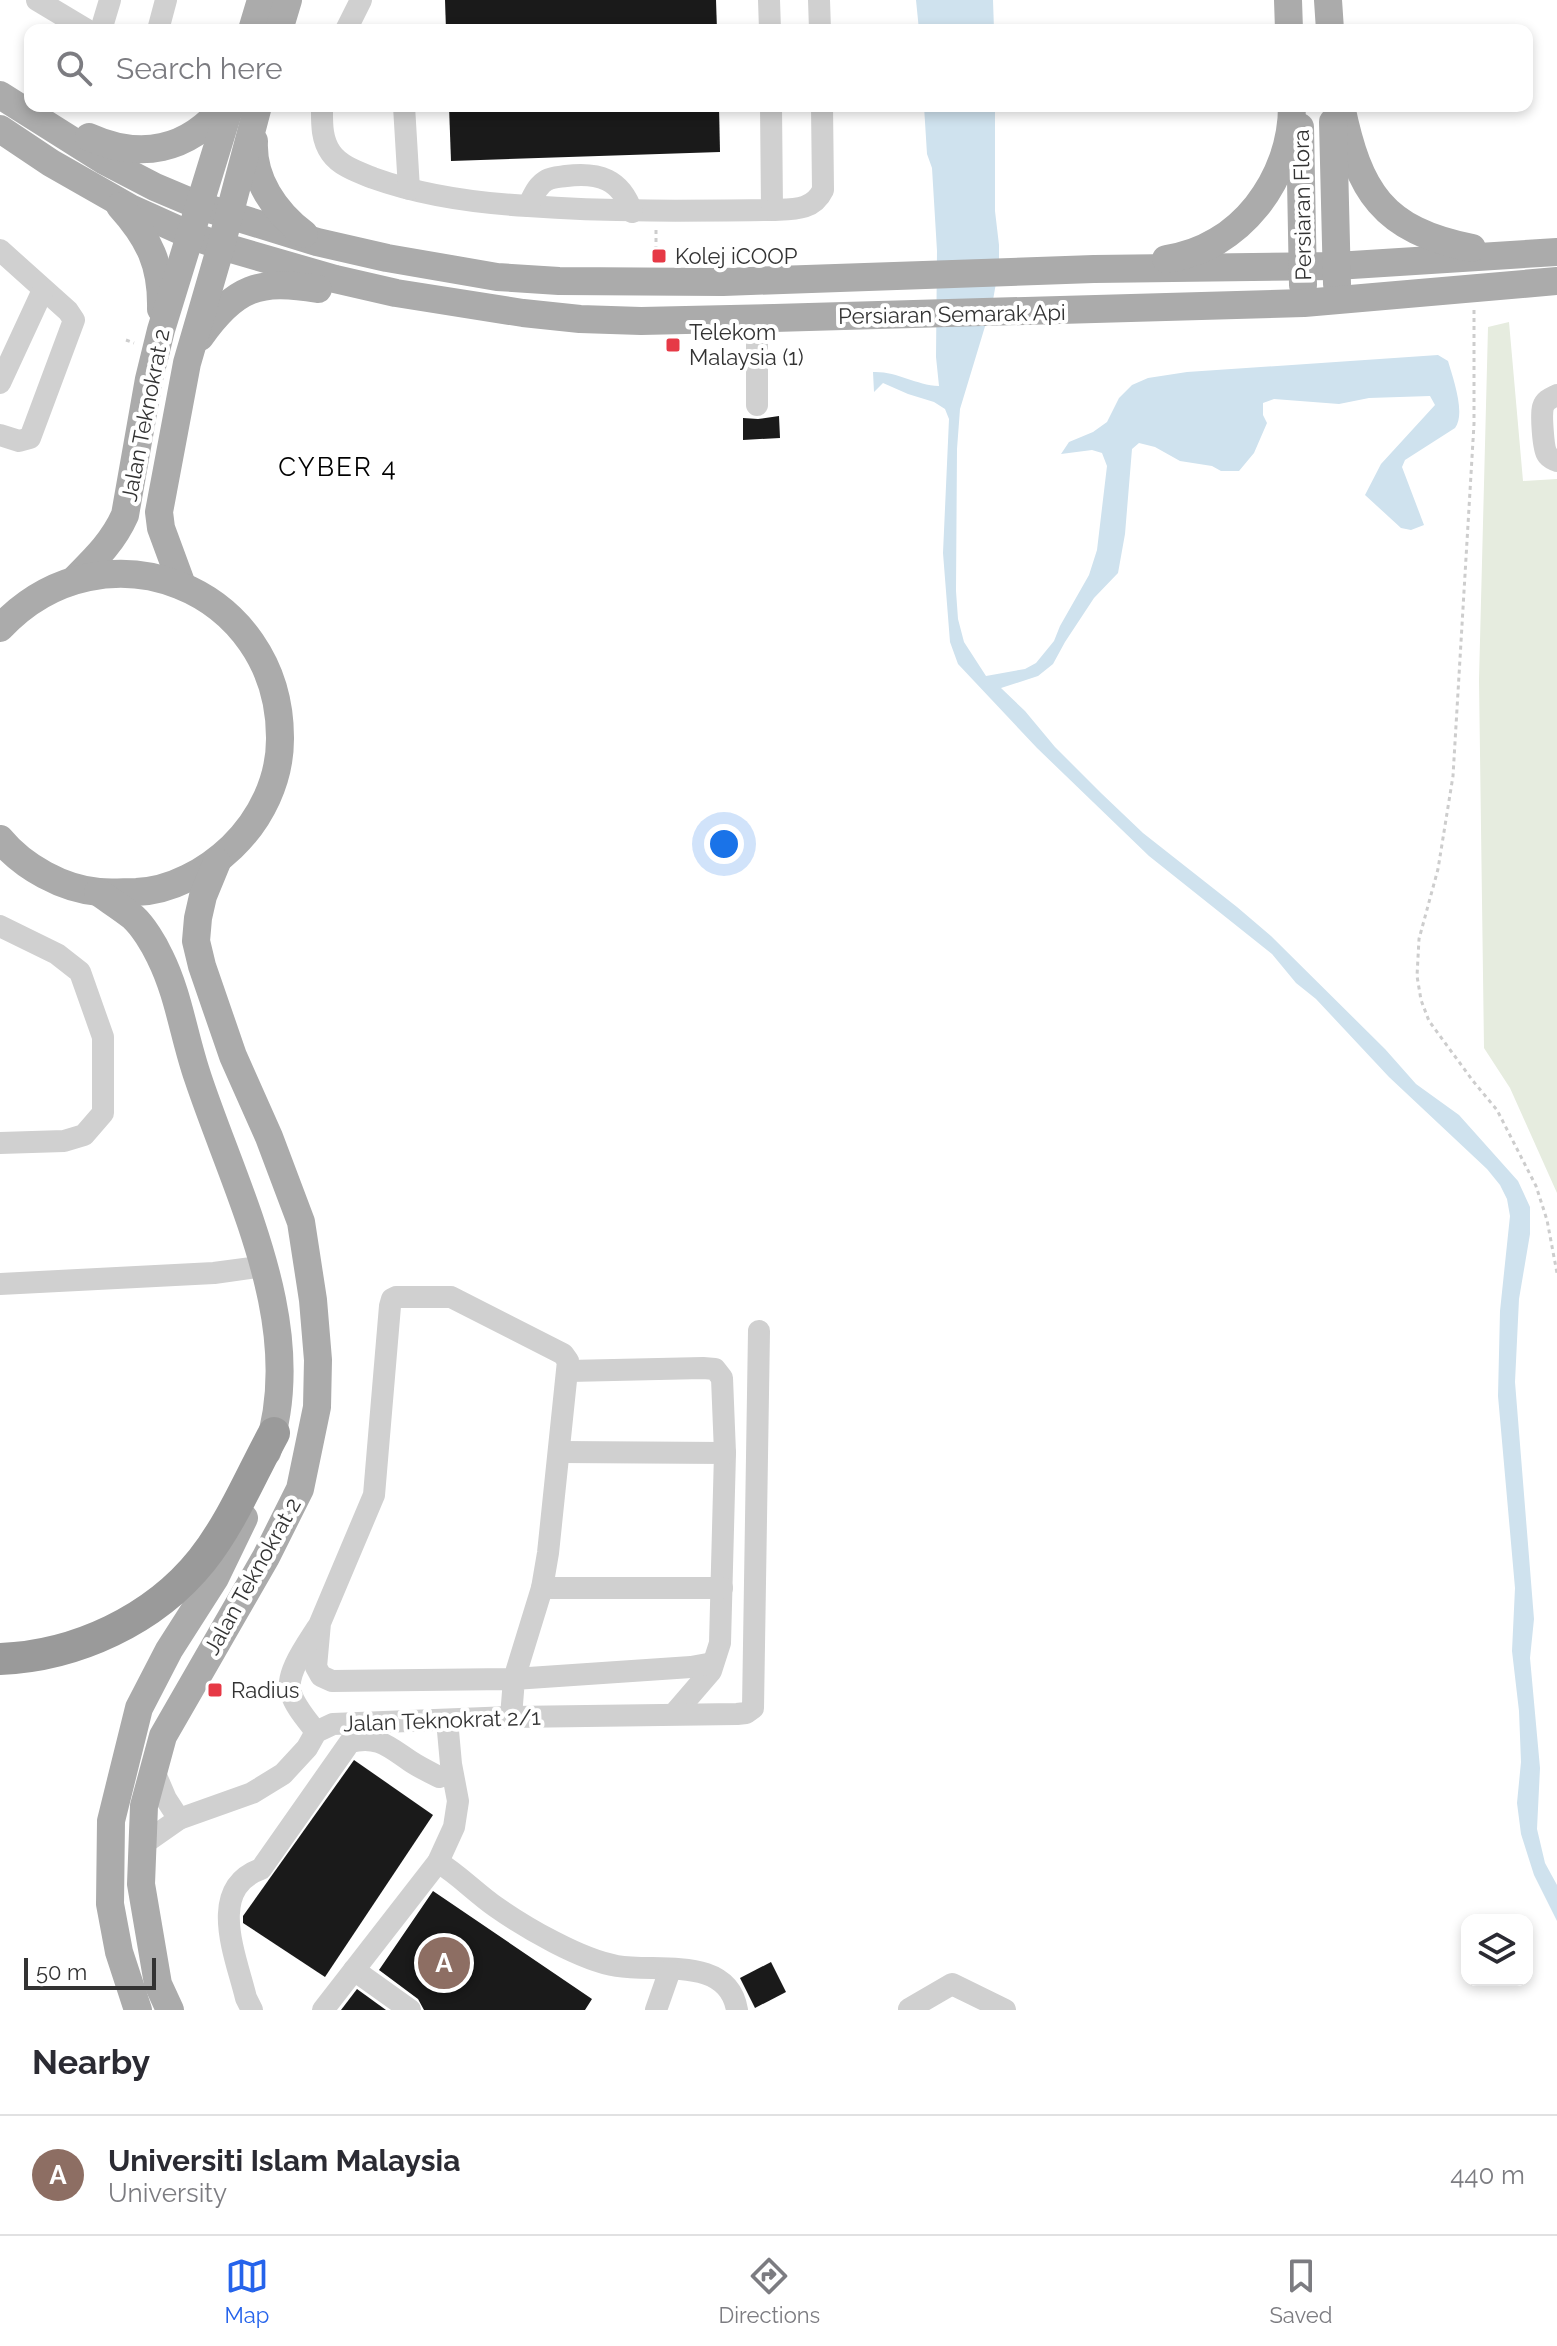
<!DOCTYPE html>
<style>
:root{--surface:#fff;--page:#f2f2f3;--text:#2b2b33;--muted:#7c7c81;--line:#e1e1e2;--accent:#2563eb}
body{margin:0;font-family:Raleway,sans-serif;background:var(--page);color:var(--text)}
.controls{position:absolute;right:24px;bottom:24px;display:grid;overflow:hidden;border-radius:16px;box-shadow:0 4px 12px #0003}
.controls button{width:72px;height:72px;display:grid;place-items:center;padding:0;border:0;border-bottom:2px solid var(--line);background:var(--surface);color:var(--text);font:40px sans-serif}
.scale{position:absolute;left:24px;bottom:20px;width:132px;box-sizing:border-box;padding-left:8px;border:4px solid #333;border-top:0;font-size:22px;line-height:28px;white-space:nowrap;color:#333;-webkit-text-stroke:6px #fff;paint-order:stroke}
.you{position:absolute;left:724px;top:844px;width:28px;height:28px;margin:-20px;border:6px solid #fff;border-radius:50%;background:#1a73e8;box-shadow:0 0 0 12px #1a73e833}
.badge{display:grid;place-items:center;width:52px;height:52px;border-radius:50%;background:var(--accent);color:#fff;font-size:26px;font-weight:700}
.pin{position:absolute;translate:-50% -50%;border:4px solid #fff;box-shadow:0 2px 8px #0006}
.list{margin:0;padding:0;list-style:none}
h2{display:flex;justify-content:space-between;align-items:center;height:104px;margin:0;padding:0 32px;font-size:34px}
h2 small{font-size:26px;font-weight:400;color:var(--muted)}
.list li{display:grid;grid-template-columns:52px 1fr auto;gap:24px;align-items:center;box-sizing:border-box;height:120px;padding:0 32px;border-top:2px solid var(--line)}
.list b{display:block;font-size:30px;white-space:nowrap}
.list p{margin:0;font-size:26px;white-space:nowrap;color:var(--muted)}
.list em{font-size:26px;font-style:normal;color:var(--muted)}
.icon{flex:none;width:44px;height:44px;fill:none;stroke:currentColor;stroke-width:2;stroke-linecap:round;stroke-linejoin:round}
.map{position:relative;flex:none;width:1557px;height:2010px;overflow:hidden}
.search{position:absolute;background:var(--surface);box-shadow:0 4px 12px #0003;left:24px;right:24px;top:24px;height:88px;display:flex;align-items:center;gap:20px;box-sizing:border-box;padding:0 28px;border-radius:16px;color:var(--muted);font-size:30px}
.sheet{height:224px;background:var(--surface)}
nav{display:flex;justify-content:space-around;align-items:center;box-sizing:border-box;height:112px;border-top:2px solid var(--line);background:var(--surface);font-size:22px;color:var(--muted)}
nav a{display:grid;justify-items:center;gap:4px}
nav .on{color:var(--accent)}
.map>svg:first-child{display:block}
</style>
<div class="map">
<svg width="1557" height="2010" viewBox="0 0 1557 2010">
<rect width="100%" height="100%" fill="#fff"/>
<path fill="#e6ecdf" d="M1509 322 1523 481 1557 479V1193L1510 1088 1484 1048 1479 680 1488 327Z"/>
<g fill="#cfe2ee">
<path d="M916 0H993L994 30H919Z"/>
<path d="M924 106H995V211L999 245V266L993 300 960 409 957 449 956 591 958 619 964 642 986 676 1025 669 1036 663 1054 641 1060 626 1089 575 1097 550 1107 466 1102 453 1092 450 1061 454 1069 442 1093 432 1107 422 1119 398 1132 385 1148 378 1187 372 1438 355 1448 361C1453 378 1466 414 1455 428L1405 460 1402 467 1424 525 1411 530 1401 528 1365 495 1381 464 1435 405 1430 396 1369 398 1339 404 1274 399 1263 403V415L1267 423 1254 453 1239 471H1221L1212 466 1180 461 1155 447 1139 443 1132 449 1125 534 1118 573 1094 598 1065 642 1053 664 1038 676 1001 688 1025 711 1055 747 1101 793 1143 833 1237 907 1271 936 1385 1049 1416 1084 1459 1115 1518 1181 1530 1207V1234L1519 1299 1515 1382 1534 1619 1530 1658 1540 1768 1537 1829 1545 1863 1557 1885V1921L1534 1875 1521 1834 1517 1803 1521 1762 1519 1711 1512 1651 1515 1588 1498 1396 1500 1311 1510 1216 1507 1199 1500 1185 1487 1169 1389 1077 1316 999 1296 983 1272 954 1149 856 1037 748 958 664 950 642 943 553 949 419 945 409 934 402 908 394 883 383 874 392 873 372C897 371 915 385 939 386L936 357 937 251 932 168 927 154Z"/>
</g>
<g fill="#1a1a1a">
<path d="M445 0H716L717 30H446Z"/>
<path d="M449 106H719L720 152 451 161Z"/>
<path d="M779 416 780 438 743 440V418L758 419Z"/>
<path d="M354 1760 433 1815 325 1977 243 1923V1916Z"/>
<path d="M433 1891 592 1999 585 2010H424L418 1999 379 1970Z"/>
<path d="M771 1962 786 1992 755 2008 740 1978Z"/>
<path d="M357 1989 386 2010H341Z"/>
</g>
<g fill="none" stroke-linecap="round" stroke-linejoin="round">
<g stroke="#cdcdcd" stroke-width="3" stroke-dasharray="4 4" stroke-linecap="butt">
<path d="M656 230V259"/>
<path d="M1474 310V424L1453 776 1438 869 1419 939 1417 976 1421 1000 1429 1021 1473 1081 1497 1110 1536 1186 1547 1220 1557 1273"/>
<path d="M126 340 134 343"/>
</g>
<g stroke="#d0d0d0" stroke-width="22">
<path d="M37 0 87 30"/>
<path d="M769 0 770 30"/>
<path d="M819 0 820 30"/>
<path d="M101 30 110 0"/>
<path d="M158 30 166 0"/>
<path d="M346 30 361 0"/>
<path d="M322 106C322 122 321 139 331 153 340 166 358 172 373 178 423 196 475 203 528 206 610 212 690 211 772 210L771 106"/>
<path d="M404 106 409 189"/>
<path d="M528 206C533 197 537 185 547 180 552 177 559 177 566 176 599 172 621 179 632 212"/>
<path d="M772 210C793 209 813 211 823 190L822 106"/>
<path d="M0 250 68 311 74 320 30 438 19 441 0 435"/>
<path d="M757 319V405"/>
<path d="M0 383 43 290"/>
<path d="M1557 395C1551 398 1545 400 1543 407 1541 414 1543 448 1547 454 1549 458 1553 459 1557 461"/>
<path d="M0 926 57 954 80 972 103 1037V1113L84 1135 64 1141 0 1143"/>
<path d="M0 1284 214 1273 265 1266"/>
<path d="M569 1371 703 1368 715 1369 722 1378 725 1453 720 1643 711 1671 674 1714"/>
<path d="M560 1452 725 1453"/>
<path d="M542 1588H722"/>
<path d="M511 1717 514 1679 542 1588 548 1553 568 1361 563 1354 451 1297H396L392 1299 390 1306 374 1495 320 1623 316 1667 321 1676 332 1681 514 1679 691 1667 713 1663"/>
<path d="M316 1732C308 1721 295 1707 291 1693 284 1675 307 1644 317 1628"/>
<path d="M154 1771 166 1799 179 1819"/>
<path d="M142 1848 149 1840 179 1819 252 1793 283 1774 307 1748 316 1732 333 1724 511 1717 737 1714 746 1713 753 1708 759 1331"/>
<path d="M438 1862C459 1875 476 1893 496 1907 526 1928 581 1960 617 1966 657 1973 728 1955 737 2010"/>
<path d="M354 1970 410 2010"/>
<path d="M252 2010 246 1998C236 1956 206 1889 261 1869L350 1742C378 1735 389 1747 410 1761 419 1767 429 1772 439 1777"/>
<path d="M323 2010 438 1862 454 1827 458 1801 451 1764 447 1720"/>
<path d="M656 2010 670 1970"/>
<path d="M912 2010 909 2009 952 1984 1005 2010"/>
</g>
<g stroke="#ababab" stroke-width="28">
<path d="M1288 0 1289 30"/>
<path d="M1328 0 1330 30"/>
<path d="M252 30 261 0"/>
<path d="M279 30 288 0"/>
<path d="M0 95 103 160 155 187 200 206 317 242 387 258 497 277 559 281 723 282 1094 269 1336 266 1557 252"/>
<path d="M1341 106C1359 192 1382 230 1472 248"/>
<path d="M1333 122 1337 284"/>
<path d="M1300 127 1303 285"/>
<path d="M0 129 51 163 130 208 190 235 221 246 335 279 396 293 523 313 580 319 641 321 774 318 1304 303 1557 281"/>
<path d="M89 137C140 160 188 151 224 106"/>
<path d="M254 141C252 179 275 212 304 234"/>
<path d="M120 206C149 238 162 265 161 309"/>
<path d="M1166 259C1240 249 1292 179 1292 106"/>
<path d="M200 337C235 287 259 279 318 289"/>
<path d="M74 580C95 559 113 542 125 515L149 379 161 330 230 106"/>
<path d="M182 585 161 528 159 512 187 363 221 246 258 106"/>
<path d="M0 628C104 517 281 588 280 739 280 780 261 819 232 847 207 871 171 891 136 892 124 892 111 893 99 892 63 889 23 867 0 839"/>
<path d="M98 892C109 900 122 908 133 917 143 926 154 944 160 957 179 995 184 1038 198 1078 237 1195 309 1327 267 1452"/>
<path d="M138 2010 119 1952 110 1904 111 1821 139 1708 169 1650 215 1578 244 1518"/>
<path d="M170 2010 158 1984 141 1884 144 1806 163 1736 266 1557 300 1489 317 1407 318 1360 313 1300 301 1222 269 1137 233 1056 202 966 196 941 198 918 203 896 217 862"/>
</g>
<path stroke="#9a9a9a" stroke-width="32" d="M0 1659C76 1656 154 1620 202 1560 232 1522 251 1475 274 1433"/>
</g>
<g fill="#e63946" stroke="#fff" stroke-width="3">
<rect x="651" y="248" width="16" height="16" rx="4"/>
<rect x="665" y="337" width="16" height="16" rx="4"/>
<rect x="207" y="1682" width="16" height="16" rx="4"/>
</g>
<g text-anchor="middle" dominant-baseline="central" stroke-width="8" stroke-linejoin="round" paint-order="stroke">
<g font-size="22" fill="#333" stroke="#fff">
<text transform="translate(1302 205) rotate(-91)">Persiaran Flora</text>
<text transform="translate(952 314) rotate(-1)">Persiaran Semarak Api</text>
<text transform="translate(145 415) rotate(-79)">Jalan Teknokrat 2</text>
<text transform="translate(252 1576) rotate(-61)">Jalan Teknokrat 2</text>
<text transform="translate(442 1720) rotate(-2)">Jalan Teknokrat 2/1</text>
</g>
<g font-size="22" fill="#333" stroke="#fff" text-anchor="start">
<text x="675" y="256">Kolej iCOOP</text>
<text x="689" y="332">Telekom<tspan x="689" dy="25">Malaysia (1)</tspan></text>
<text x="231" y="1690">Radius</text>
</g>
<g font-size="26" letter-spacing="2" fill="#000" stroke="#fff">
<text x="338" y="467">CYBER 4</text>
</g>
</g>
</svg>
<div class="controls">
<button><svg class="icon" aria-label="layers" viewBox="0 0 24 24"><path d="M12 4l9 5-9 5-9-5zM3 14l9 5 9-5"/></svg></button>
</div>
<div class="scale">50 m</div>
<div class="you"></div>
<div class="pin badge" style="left:444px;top:1963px;background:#8d6e63">A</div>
<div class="search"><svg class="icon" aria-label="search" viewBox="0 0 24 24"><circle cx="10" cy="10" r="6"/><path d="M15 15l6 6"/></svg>Search here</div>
</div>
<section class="sheet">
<h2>Nearby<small></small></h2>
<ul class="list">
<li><span class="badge" style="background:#8d6e63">A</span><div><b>Universiti Islam Malaysia</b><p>University</p></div><em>440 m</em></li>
</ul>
</section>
<nav>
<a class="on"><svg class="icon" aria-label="map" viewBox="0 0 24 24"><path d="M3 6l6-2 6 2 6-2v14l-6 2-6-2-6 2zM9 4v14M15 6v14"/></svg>Map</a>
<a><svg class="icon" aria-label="directions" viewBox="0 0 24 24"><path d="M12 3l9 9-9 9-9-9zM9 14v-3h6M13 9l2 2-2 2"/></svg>Directions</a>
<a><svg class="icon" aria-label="saved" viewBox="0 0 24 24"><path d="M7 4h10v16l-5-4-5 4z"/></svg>Saved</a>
</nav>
